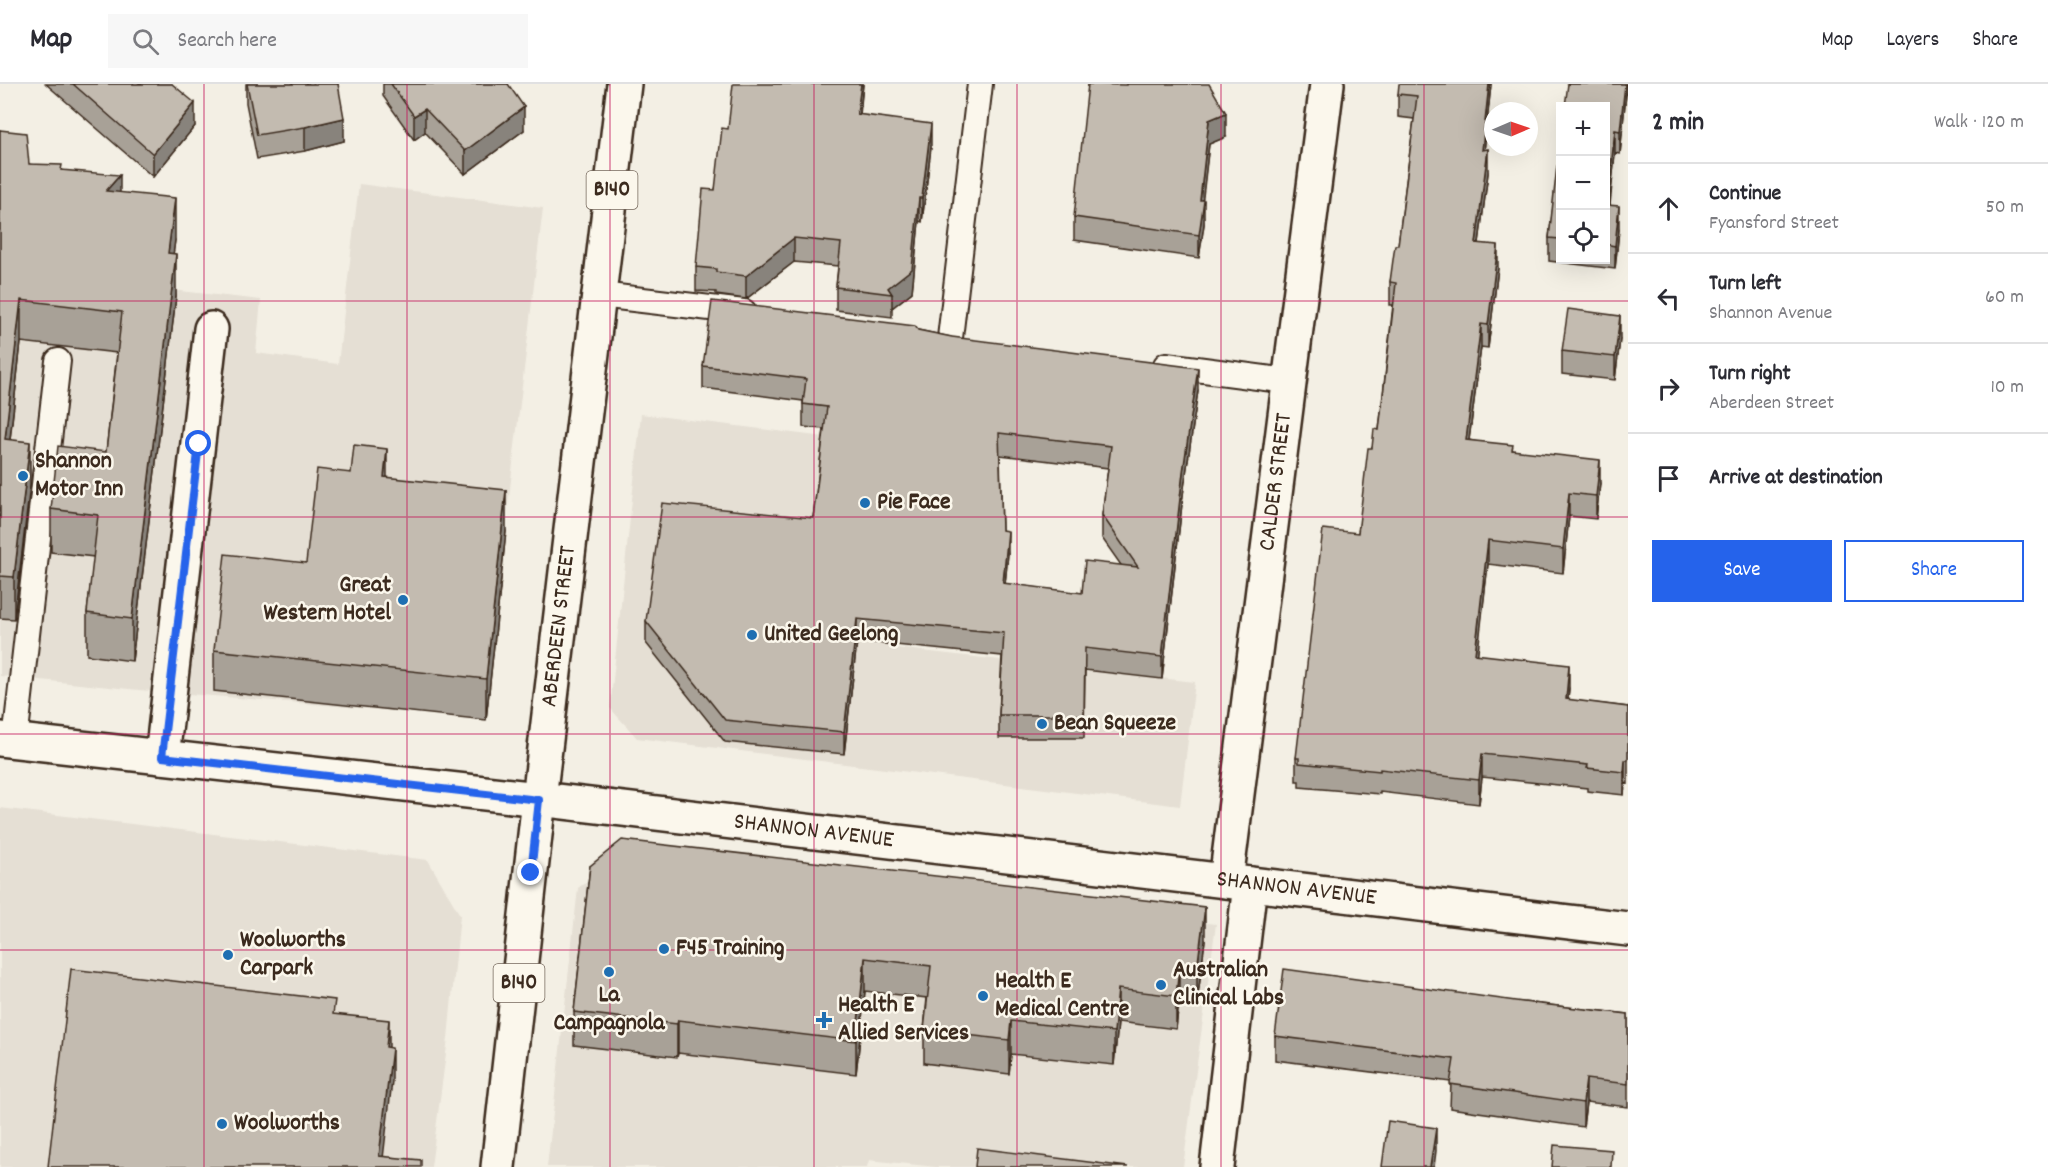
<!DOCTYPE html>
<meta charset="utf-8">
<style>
:root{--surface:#fff;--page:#f7f7f7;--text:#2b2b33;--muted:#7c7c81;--line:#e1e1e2;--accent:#2563eb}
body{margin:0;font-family:Dekko,sans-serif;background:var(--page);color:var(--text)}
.controls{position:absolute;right:18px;top:18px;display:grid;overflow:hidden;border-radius:0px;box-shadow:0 6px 24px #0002}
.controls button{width:54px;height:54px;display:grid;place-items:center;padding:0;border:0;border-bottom:2px solid var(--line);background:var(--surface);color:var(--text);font:30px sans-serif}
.compass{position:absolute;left:1484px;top:18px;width:54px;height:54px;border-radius:50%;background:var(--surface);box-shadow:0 6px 24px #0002;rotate:88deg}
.stop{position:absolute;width:18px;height:18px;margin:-14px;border:4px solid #2563eb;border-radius:50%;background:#fff}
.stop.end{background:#2563eb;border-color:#fff;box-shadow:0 2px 6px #0008}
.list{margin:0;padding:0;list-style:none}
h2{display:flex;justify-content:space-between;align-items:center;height:78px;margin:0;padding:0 24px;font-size:26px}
h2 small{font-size:20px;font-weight:400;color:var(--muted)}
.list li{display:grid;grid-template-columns:39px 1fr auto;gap:18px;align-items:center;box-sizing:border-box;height:90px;padding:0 24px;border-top:2px solid var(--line)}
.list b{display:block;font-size:22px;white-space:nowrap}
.list p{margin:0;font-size:20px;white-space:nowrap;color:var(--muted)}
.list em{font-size:20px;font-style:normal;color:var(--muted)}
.actions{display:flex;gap:12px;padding:18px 24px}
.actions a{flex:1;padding:14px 0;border:2px solid var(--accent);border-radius:0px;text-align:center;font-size:21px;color:var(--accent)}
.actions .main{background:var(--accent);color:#fff}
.icon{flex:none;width:33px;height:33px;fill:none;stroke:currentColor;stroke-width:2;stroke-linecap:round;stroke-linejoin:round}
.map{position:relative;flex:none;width:1628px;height:1083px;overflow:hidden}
header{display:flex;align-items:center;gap:36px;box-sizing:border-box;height:84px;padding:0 30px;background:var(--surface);border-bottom:2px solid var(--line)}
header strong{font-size:28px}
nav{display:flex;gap:33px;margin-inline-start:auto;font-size:21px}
.search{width:420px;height:54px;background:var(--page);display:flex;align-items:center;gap:15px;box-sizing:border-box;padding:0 21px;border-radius:0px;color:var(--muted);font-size:22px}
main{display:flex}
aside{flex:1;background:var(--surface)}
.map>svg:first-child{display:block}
</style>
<header>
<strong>Map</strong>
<div class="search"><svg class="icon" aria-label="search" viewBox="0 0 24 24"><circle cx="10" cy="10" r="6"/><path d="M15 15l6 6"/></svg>Search here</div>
<nav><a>Map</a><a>Layers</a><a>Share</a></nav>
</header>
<main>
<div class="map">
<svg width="1628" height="1083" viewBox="0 0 1628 1083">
<rect width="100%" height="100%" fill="#f3efe4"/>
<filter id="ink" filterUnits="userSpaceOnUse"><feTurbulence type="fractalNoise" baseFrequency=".0167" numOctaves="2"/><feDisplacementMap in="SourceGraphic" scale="12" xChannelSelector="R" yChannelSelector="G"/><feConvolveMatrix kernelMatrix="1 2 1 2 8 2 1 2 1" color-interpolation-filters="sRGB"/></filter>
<g filter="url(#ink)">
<g fill="#e5dfd4">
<path d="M359 100 543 124 483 634 139 606 0 592V187L261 216 256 269 338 280Z"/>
<path d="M641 330 920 365 896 564 1195 598 1180 722 637 654 610 624Z"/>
<path d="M0 724 428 776 460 831 448 954 431 1083H0Z"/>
<path d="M617 775 1216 840 1183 1083H936L869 1076 867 1083H547L578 804Z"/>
</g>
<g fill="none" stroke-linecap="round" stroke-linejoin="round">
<defs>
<g id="lane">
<path d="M600 211 744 228"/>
<path d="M950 254 980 0"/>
<path d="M1166 281 1288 297"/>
<path d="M15 657 58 277"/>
</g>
<g id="street">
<path d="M162 673 211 245"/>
<path id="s1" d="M1226 797 1327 0"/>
<path d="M1217 1083 1250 800"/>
</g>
<g id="secondary">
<path id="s2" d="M0 655 539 715 1628 845"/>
</g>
<g id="primary">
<path id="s3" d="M498 1083 539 715 624 0"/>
</g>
</defs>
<use href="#lane" stroke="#3b2a1e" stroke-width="28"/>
<use href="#street" stroke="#3b2a1e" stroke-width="38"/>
<use href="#secondary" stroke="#3b2a1e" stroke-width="38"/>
<use href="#primary" stroke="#3b2a1e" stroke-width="38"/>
<use href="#lane" stroke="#fbf7ec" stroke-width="24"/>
<use href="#street" stroke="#fbf7ec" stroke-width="33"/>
<use href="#secondary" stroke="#fbf7ec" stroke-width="33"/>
<use href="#primary" stroke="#fbf7ec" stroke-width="33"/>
</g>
<g fill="#a8a197" stroke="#3b2a1e" stroke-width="1.5" fill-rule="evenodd">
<path d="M46 0H172L195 42 153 93Z"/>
<path d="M246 0H338L344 57 305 67 257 75 246 19Z"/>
<path d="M383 0H508L524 46 465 90 425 48 414 56 383 12Z"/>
<path d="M863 0 860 31 931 63 922 138 919 137 912 208 892 224V233L836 226V203L838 182 794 178 746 215 716 211V208L696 207V183L715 106 728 45Z"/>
<path d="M1491 0 1484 66 1488 89 1479 159 1498 184 1488 264 1481 263 1469 356 1513 366 1600 399 1596 435 1569 432 1563 489 1488 480 1477 571 1569 604 1568 616 1628 623V700L1625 699 1624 711 1587 707V704L1482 693 1479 720 1380 708V710L1299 703V697H1296V674L1358 449 1372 364 1379 346 1393 221H1390V198L1398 161 1414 35 1398 33V10Z"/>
<path d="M1568 0H1627L1620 70 1615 69 1610 121 1619 145 1615 185 1549 177V154L1560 68V176H1605V22Z"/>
<path d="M1127 1 1226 53 1209 60 1202 116 1204 140 1199 174 1074 156V133Z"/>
<path d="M0 46 29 80 62 86 120 109 175 156 173 170 176 212 132 577 87 571V529L94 473 51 468V425L106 368 117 269 21 258 10 356 30 401 14 535 0 534Z"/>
<path d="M918 246 1198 306 1183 411 1162 595 1085 586 1084 654H999V631L1002 572 857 557 844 670 725 658 646 559V537L813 434 824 345 803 343V317L703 304V282ZM1000 371 1108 384 1102 431V454L1121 481 1082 509 1005 500 1008 469 1002 446Z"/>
<path d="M1620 255 1615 296 1562 290V267Z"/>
<path d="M387 393 506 447 486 636 214 607V566L306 479Z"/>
<path d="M590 782 1205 856 1197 919 1179 917 1176 945 1118 938 1114 981 1011 970 1009 990 924 979V946L927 914 865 907 856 990 678 969 677 973 574 961V928Z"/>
<path d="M1523 918 1628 930V1023L1586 1018 1583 1043 1450 1024 1451 998 1275 976V952Z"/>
</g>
<g fill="#88837b" stroke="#3b2a1e" stroke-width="1.5">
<path d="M861 0H863L857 54V30Z"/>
<path d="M1489 0H1491L1482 89V66Z"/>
<path d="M1625 0H1627L1620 70V47Z"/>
<path d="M195 19V42L153 93V70Z"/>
<path d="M524 23V46L465 90V67Z"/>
<path d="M425 25V48L414 56V32Z"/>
<path d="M1226 29V53L1209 60 1200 139V116L1209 36Z"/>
<path d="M344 34V57L305 67V43Z"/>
<path d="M931 40V63L922 138V114Z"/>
<path d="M1615 46V69L1607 144V121Z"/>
<path d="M1488 65V89L1476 182V159Z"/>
<path d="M120 91V133L106 107Z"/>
<path d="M175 114V156L168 211V169Z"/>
<path d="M919 114V137L912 208 892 224V210L888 204Z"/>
<path d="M1204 116V140L1199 174V151Z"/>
<path d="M1619 122V145L1615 185V162Z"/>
<path d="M794 154V178L746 215V192Z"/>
<path d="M1498 161V184L1488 264V241Z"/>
<path d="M176 170V212L132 577V535Z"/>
<path d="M21 216V258L5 398V355Z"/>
<path d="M1620 232V255L1615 296V273Z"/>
<path d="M1481 240V263L1466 379V356Z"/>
<path d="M1198 284V306L1183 411 1162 595V573L1183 388Z"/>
<path d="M30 358V401L14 535V493Z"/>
<path d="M387 365V406L384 393Z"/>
<path d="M1600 376V399L1596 435V412Z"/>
<path d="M506 406V447L486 636V595Z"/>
<path d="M1569 409V432L1563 489V465Z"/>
<path d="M1008 447V469L1003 522V499Z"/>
<path d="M1488 456V480L1475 594V570Z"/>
<path d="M857 535V557L844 670V648Z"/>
<path d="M1569 581V604L1566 639V615Z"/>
<path d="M1482 670V693L1479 720V696Z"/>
<path d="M1625 676V699L1624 711V688Z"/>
<path d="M1205 823V856L1197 919V886Z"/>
<path d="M865 874V907L856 990V957Z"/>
<path d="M1179 884V917L1176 945V912Z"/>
<path d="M1118 905V938L1114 981V948Z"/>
<path d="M389 936V970L386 963Z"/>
<path d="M678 936V969L677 973V940Z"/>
<path d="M1011 937V970L1009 990V956Z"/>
<path d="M392 964V997L382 1083 379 1072Z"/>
<path d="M1586 995V1018L1583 1043V1019Z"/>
<path d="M1436 1044V1067L1434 1083H1430Z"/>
</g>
<g fill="#c3bbb0" stroke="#3b2a1e" stroke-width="1.5" fill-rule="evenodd">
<path d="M73 0H172L195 19 153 70Z"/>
<path d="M247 0H338L344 34 305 43 257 51Z"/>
<path d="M391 0H508L524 23 465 67 425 25 414 32Z"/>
<path d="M733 0H861L857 30 931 40 922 114H919L912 185 888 204 892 210 836 203 841 159 794 154 746 192 716 188V185L696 183 703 105 715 106 722 44 728 45Z"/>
<path d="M1088 0 1127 1V0H1209L1226 29 1209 36 1200 116H1204L1199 151 1074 133Z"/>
<path d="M1399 0H1489L1482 66 1488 65 1476 159 1498 161 1488 241 1481 240 1466 356 1513 361 1512 366 1600 376 1596 412 1569 409 1563 465 1488 456 1475 570 1569 581 1566 615 1628 623V676H1625L1624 688 1587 684 1588 681 1482 670 1479 696 1380 685V687L1299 679V674H1296L1323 445 1358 449 1368 364H1372L1374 345 1379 346 1396 199 1390 198 1395 161H1398L1417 12 1398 10Z"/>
<path d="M1568 0H1625L1620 47 1615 46 1607 121 1619 122 1615 162 1605 160V22H1565Z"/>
<path d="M0 46 26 49 29 80 62 81 61 86 120 91 106 107 175 114 168 169 176 170 132 535 87 529 98 431 51 425 58 362 106 368 122 228 21 216 5 355 30 358 14 493 0 492Z"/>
<path d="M1560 68V155L1549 154 1557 82H1559Z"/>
<path d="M712 217 915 242 918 246 952 253 1198 284 1183 388 1162 573 1085 564 1084 631H999L1004 549 857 535 844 648 725 636 646 537 662 419 813 434 827 323 803 320 806 295 703 282ZM999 349 1111 362 1102 431 1138 483 1085 477 1082 509 1003 499 1008 447 1002 446Z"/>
<path d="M1568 225 1620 232 1615 273 1562 267Z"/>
<path d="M354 361 387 365 384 393 506 406 486 595 214 566 225 470 306 479 317 385 351 389Z"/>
<path d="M622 756 1205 823 1197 886 1179 884 1176 912 1118 905 1114 948 1011 937 1009 956 924 946 931 882 865 874 856 957 678 936 677 940 574 928 590 782Z"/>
<path d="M71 885 335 916 333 930 389 936 386 963 392 964 379 1072 421 1076V1083H48Z"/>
<path d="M1284 885 1523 918 1628 930V1000L1586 995 1583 1019 1450 1000 1454 975 1275 952Z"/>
<path d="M1388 1037 1436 1044 1430 1083H1382Z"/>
<path d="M1554 1061 1612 1066 1611 1083H1552Z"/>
<path d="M977 1064 1128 1083H975Z"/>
</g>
</g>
<g fill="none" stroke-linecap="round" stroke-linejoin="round" filter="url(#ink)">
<path stroke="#2563eb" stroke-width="8" d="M199 360 162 673 539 716 531 789"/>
</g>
<path fill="none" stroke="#c2185b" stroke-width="1.5" stroke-opacity="0.55" d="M204 0V1083M407 0V1083M610 0V1083M814 0V1083M1017 0V1083M1221 0V1083M1424 0V1083M0 217H1628M0 433H1628M0 650H1628M0 866H1628"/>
<g fill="#1f6fb2" stroke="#fbf7ec" stroke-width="2">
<circle cx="23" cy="392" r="6"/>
<circle cx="865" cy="419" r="6"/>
<circle cx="403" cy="516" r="6"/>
<circle cx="752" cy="551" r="6"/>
<circle cx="1042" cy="640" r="6"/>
<circle cx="664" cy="865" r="6"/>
<circle cx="228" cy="871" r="6"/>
<circle cx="609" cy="888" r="6"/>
<circle cx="1161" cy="901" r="6"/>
<circle cx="983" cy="912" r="6"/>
<path d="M821 927h6v6h6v6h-6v6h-6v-6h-6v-6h6z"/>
<circle cx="222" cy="1040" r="6"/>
</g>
<g text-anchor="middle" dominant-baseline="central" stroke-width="5" stroke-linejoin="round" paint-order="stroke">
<g fill="#fbf7ec" stroke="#75685c" stroke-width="1.5">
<rect x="586.5" y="87" width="51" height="38" rx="4.5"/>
<rect x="493.5" y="880" width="51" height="38" rx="4.5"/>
</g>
<g font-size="22" font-weight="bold" fill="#3b2a1e">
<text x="612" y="106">B140</text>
<text x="519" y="899">B140</text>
</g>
<g font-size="24" font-weight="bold" fill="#3b2a1e" stroke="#fbf7ec" text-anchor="start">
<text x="35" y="378">Shannon<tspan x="35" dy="28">Motor Inn</tspan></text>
<text x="877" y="419">Pie Face</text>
<text x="391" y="502" text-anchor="end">Great<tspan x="391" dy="28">Western Hotel</tspan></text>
<text x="764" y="551">United Geelong</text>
<text x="1054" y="640">Bean Squeeze</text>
<text x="240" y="857">Woolworths<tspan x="240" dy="28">Carpark</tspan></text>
<text x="676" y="865">F45 Training</text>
<text x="1173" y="887">Australian<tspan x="1173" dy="28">Clinical Labs</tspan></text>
<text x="995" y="898">Health E<tspan x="995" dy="28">Medical Centre</tspan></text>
<text x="609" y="912" text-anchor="middle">La<tspan x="609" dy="28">Campagnola</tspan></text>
<text x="838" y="922">Health E<tspan x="838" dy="28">Allied Services</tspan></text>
<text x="234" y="1040">Woolworths</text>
</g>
<g font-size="24" fill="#3b2a1e" stroke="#fbf7ec">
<text stroke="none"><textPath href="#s1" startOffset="402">CALDER STREET</textPath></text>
<text stroke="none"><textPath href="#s3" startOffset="544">ABERDEEN STREET</textPath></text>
<text stroke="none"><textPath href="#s2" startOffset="819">SHANNON AVENUE</textPath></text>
<text stroke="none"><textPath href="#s2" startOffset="1305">SHANNON AVENUE</textPath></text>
</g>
</g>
</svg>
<div class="controls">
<button>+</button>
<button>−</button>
<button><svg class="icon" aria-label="locate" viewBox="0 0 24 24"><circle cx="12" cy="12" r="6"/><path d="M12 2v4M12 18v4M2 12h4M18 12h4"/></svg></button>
</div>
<svg class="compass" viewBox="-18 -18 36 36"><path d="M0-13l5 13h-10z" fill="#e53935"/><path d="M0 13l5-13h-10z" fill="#7c7c81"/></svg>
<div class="stop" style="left:199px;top:360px"></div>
<div class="stop end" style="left:531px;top:789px"></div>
</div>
<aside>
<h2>2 min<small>Walk · 120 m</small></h2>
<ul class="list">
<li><svg class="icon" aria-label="ahead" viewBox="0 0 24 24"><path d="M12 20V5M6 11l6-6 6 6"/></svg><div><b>Continue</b><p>Fyansford Street</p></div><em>50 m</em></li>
<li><svg class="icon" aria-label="left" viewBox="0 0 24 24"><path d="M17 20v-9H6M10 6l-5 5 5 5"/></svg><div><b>Turn left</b><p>Shannon Avenue</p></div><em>60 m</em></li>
<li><svg class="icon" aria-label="right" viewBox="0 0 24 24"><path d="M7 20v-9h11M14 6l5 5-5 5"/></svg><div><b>Turn right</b><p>Aberdeen Street</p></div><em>10 m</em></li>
<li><svg class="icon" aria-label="arrive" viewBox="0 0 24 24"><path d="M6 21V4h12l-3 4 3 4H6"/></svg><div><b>Arrive at destination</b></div></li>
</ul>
<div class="actions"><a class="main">Save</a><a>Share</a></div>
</aside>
</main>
